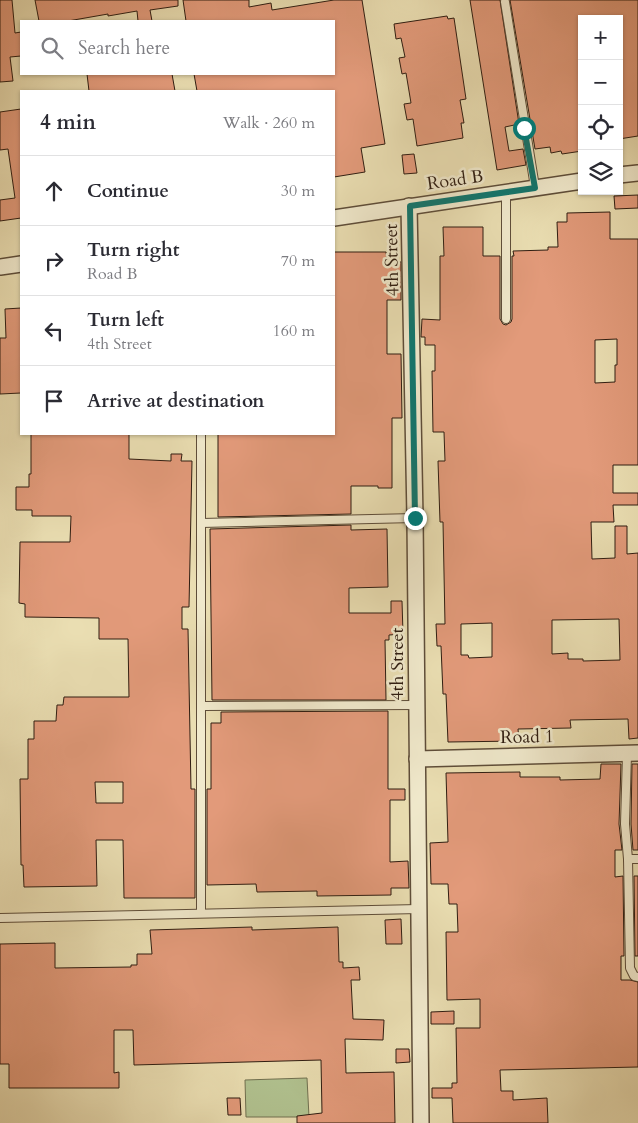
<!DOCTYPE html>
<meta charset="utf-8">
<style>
:root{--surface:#fff;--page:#f2f2f3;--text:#2b2b33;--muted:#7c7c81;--line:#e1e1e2}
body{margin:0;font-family:Cardo,serif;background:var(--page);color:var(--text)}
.controls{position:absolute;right:15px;top:15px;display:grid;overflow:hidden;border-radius:0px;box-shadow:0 1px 4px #0004}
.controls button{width:45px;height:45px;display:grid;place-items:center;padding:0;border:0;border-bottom:1px solid var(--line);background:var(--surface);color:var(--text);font:25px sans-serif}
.stop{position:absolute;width:15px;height:15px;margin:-11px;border:4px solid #0f766e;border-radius:50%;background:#fff}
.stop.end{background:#0f766e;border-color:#fff;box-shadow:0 1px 5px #0008}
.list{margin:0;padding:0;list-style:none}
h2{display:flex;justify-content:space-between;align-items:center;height:65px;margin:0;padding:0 20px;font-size:21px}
h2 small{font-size:16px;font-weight:400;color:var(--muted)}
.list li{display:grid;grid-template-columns:32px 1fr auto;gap:15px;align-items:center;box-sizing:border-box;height:70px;padding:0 20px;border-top:1px solid var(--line)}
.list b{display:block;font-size:19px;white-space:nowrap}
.list p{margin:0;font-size:16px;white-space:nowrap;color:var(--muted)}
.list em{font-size:16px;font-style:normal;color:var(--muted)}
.icon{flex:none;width:28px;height:28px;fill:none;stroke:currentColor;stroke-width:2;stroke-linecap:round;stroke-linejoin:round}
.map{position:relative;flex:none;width:638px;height:1123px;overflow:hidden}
.search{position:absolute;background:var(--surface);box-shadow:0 1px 4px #0004;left:20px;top:20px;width:315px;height:55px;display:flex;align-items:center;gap:12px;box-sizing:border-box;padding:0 18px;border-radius:0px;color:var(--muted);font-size:19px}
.panel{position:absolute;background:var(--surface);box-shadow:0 1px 4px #0004;left:20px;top:90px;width:315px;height:345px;border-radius:0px}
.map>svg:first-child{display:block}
</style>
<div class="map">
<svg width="638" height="1123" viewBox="0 0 638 1123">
<rect width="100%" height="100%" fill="#eadeb2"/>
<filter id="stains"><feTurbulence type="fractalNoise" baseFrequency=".004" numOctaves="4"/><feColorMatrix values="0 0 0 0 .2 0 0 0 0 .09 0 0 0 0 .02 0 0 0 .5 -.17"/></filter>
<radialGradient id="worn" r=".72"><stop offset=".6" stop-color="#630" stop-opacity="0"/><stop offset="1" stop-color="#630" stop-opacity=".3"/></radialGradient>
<path fill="#b1c290" stroke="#707050" d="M307 1078 309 1117H246L245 1080Z"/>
<g fill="#e29a7a" stroke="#2f1d11" fill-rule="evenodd">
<path d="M0 0H12L15 33 21 32V56L10 57 13 81 0 82Z"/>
<path d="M35 0H178V6L150 10 152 21H138L137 11 108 16V14L68 21H39Z"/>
<path d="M183 0H249V7L271 3 272 10 334 0H362L385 144 361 148 365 172 334 177V91H197L194 74H334V21H186Z"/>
<path d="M470 0H500L519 124 505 127 509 151 523 149 526 165 497 170Z"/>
<path d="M510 0H638V136L619 139V19H582V151L562 154 561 151 551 153 550 147 535 149Z"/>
<path d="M447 16 448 19 454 18 466 99 460 100 464 123H461L463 138 417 146 413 119 407 120 404 104 411 103 406 73 402 74 399 58 405 57 401 38 396 39 394 24Z"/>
<path d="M87 74H172L175 91H89Z"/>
<path d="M21 109V218L0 221V200L15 198 8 149 0 150V112Z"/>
<path d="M414 154 417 173 404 174 402 155Z"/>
<path d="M638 195V208L615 209 614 196Z"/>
<path d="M610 212V239H638V465H613V493H638V505H613L614 522H591L592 559 615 558V526H627V554L638 553V738L629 739 628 719 570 720 571 728 518 729 519 741 448 742 446 694H443L441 646H437L436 624H445L443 522H440L438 461H445L444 432H433L432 371H435V345H425V337H421L422 319 440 320V256H444L443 227H483V256H500V319L503 324 506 325 511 322 512 319V256H514L513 251 548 250V247H558L557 222H567V213ZM617 339V365H615V382L595 383V340ZM619 619 620 660 583 661V659H568V653L552 654V620ZM492 623V657L469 658 468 655H461V624Z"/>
<path d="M334 252H386L387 262H401V300H387V354H401L402 418H392V488H378V486H351V514L218 517V434H334Z"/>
<path d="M21 308V393L0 394V338H6L5 309Z"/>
<path d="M31 434H129V459L171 461V454H182L181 461H192L189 607H182V629H188L191 789H195V898H124L123 840H96L97 886 24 887 23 865H21L20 779H28V739H34V721H56L57 705H63L64 697H129L128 639H99V618L25 617V604L19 603 20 542H70L71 516H32V510H16V487H29V474H31ZM95 782H123V803H96Z"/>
<path d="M351 525V530L387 529 388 587 349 588V613H391V601H402L403 634 389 635V640H385L386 700H212L210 529Z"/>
<path d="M388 711V789H405V800H390V862L408 861 409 888H391V895L317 896V891L257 892 256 884 207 885V789H211V723H221V712Z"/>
<path d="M601 764H621L619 824 622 850H615V877L623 876 624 956H621V980H630L638 982V1067L500 1070 501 1091H513V1100L547 1098 548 1123H453L452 1098H432V1088H452V1083H457L456 1028H480V999L447 1000 446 932H458L457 904H449L448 884H431L430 843 448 842 446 773 520 772V777H560V780L600 779Z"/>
<path d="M632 764H638V850H633L631 824Z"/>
<path d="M634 876H638V956H635Z"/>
<path d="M401 919 402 944H386L385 920Z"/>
<path d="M252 927V930L338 927 339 962H343V968L359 967 360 980H351L353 1019 384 1020 383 1040 345 1039 346 1073 394 1072 395 1123H297V1116L322 1113 321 1060 134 1065 133 1030H114V1073L119 1072V1088H9V1064H0V944L55 943V968L131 967V965H137V954H152L150 930Z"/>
<path d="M454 1011V1024H431V1012Z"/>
<path d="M396 1049H409L410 1062 396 1063Z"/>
<path d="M227 1098H240L241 1115H228Z"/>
</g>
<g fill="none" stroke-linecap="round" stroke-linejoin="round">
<defs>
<g id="service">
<path d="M505 2 535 187"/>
<path d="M506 319V192"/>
<path d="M201 434V912"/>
<path d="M201 523 415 518"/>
<path d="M201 706 417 705"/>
<path d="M627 754 625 824 628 859H638"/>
<path d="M628 859 630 968 634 976 638 977"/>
<path d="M0 918 419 909"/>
</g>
<g id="minor">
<path d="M619 175 638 173"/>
<path d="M409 206 415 518 421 1123"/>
<path d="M334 218 582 181"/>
<path d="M0 267 21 264"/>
<path d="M417 759 638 753"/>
</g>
</defs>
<use href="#service" stroke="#5e4d39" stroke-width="10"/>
<use href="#minor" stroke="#5e4d39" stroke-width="18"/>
<use href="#service" stroke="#f1eacd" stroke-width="8"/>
<use href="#minor" stroke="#f1eacd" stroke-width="15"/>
</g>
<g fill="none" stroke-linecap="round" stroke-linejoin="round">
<path stroke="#0f766e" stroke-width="6" d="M415 518 410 206 535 188 524 128"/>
</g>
<g text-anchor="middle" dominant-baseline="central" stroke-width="5" stroke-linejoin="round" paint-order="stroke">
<g font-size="18" fill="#2f1d11" stroke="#f1eacd">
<text transform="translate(455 180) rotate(-8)">Road B</text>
<text transform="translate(392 260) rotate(-91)">4th Street</text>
<text transform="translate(397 664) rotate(-90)">4th Street</text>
<text transform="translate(527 737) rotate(-1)">Road 1</text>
</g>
</g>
<rect width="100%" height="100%" filter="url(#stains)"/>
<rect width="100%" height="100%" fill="url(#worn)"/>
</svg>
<div class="controls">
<button>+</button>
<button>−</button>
<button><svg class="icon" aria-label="locate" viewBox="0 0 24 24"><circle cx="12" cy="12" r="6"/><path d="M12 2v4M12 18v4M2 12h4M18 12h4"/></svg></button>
<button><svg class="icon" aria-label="layers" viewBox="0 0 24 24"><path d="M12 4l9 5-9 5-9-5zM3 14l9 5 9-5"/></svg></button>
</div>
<div class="stop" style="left:524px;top:128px"></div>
<div class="stop end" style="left:415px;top:518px"></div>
<div class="search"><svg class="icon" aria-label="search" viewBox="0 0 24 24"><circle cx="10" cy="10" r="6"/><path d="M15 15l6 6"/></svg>Search here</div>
<section class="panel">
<h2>4 min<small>Walk · 260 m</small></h2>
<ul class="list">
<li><svg class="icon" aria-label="ahead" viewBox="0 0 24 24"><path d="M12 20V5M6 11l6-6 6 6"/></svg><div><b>Continue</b></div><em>30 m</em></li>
<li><svg class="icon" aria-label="right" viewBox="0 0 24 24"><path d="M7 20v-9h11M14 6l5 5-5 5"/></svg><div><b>Turn right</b><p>Road B</p></div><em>70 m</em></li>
<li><svg class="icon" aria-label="left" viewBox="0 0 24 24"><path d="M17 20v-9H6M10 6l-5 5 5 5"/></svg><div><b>Turn left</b><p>4th Street</p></div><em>160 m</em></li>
<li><svg class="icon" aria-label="arrive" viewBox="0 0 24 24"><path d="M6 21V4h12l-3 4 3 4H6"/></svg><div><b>Arrive at destination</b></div></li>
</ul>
</section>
</div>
